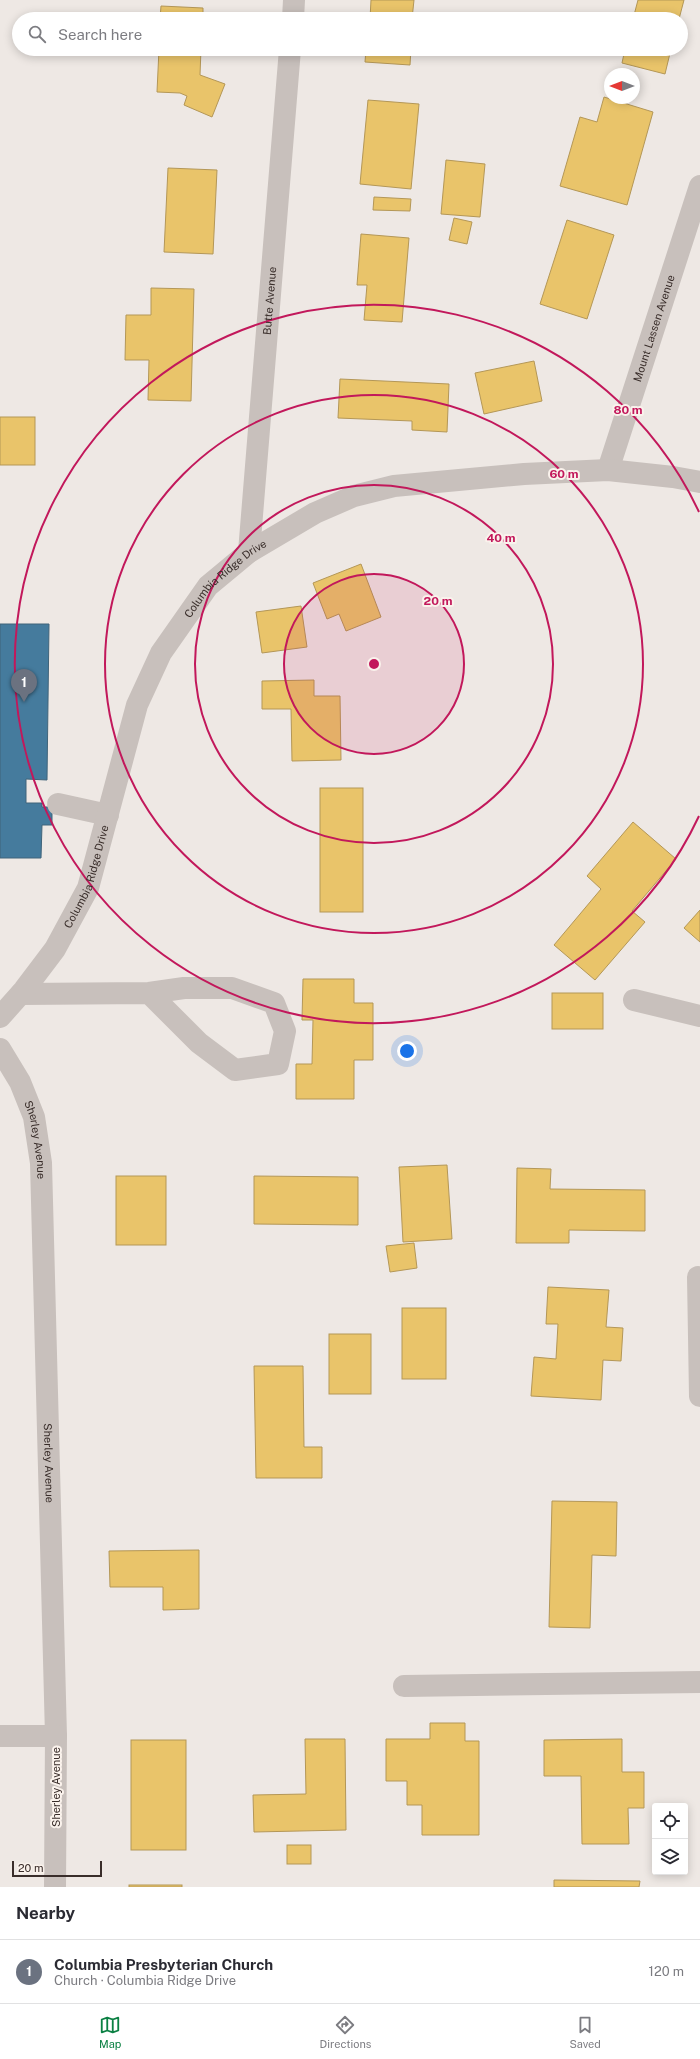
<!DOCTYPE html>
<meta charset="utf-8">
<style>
:root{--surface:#fff;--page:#f2f2f3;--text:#2b2b33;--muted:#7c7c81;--line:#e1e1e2;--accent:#0b8043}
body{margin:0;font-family:"Public Sans",sans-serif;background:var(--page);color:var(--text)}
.controls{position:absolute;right:12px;bottom:12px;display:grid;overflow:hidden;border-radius:4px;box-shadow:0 2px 10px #0003}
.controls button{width:36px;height:36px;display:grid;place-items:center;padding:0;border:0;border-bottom:1px solid var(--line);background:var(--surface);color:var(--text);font:20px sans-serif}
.compass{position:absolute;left:604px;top:68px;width:36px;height:36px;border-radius:50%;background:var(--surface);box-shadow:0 2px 10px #0003;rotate:270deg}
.scale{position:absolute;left:12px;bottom:10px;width:90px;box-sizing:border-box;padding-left:4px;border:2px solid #392d2a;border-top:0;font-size:11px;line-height:14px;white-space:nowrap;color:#392d2a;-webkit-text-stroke:3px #faf2ec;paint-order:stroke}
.you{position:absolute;left:407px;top:1051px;width:14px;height:14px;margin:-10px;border:3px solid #fff;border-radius:50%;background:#1a73e8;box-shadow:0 0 0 6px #1a73e833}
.badge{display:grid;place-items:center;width:26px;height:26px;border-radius:50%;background:var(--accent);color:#fff;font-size:13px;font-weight:700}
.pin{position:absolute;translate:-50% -33px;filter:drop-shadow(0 1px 2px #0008)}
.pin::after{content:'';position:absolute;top:21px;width:14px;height:12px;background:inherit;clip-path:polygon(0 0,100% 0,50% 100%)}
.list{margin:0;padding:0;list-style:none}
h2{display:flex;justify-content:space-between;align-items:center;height:52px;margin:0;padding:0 16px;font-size:17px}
h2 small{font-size:13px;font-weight:400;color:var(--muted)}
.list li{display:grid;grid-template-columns:26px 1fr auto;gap:12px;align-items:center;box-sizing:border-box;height:64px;padding:0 16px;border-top:1px solid var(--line)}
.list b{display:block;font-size:15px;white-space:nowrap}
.list p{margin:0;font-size:13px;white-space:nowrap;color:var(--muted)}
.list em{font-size:13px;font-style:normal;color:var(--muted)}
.icon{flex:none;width:22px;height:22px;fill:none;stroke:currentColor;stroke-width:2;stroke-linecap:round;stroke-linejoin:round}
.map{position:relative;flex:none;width:700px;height:1887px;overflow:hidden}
.search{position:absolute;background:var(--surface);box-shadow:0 2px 10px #0003;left:12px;right:12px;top:12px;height:44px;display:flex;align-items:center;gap:10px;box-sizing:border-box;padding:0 14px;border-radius:22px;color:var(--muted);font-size:15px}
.sheet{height:116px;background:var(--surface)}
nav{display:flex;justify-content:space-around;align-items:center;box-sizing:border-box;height:56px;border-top:1px solid var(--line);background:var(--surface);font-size:11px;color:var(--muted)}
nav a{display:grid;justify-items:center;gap:2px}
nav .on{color:var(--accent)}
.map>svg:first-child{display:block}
</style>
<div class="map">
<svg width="700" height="1887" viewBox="0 0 700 1887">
<rect width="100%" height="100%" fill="#eee8e4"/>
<g fill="#e9c46a" stroke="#b49757">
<path d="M371 0H414L412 19H370Z"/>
<path d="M638 0H684L679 19H633Z"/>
<path d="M161 6 203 8V19H160Z"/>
<path d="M159 49H201L200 75 225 84 212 117 184 105 187 96 180 93 157 92Z"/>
<path d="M366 49H411L410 65 365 62Z"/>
<path d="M625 49H671L665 74 622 63Z"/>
<path d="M604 97 653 112 627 205 560 186 580 117 597 122Z"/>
<path d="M368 100 419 104 411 189 360 184Z"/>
<path d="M446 160 485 164 480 217 441 214Z"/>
<path d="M168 168 217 170 213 254 164 252Z"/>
<path d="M374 197 411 199 410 211 373 210Z"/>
<path d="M454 218 472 222 467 244 449 240Z"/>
<path d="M567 220 614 235 587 319 540 304Z"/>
<path d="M361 234 409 238 402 322 364 320 367 285H357Z"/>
<path d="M151 288 194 289 191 401 148 400 149 360H125L126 315H151Z"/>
<path d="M534 361 542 401 484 414 475 373Z"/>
<path d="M340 379 449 384 447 432 412 430V421L338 418Z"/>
<rect x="0" y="417" width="35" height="48"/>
<path d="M361 564 381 617 346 631 339 614 327 619 313 583Z"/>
<path d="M301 606 307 647 262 653 256 612Z"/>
<path d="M314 680V696H340L341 760 292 761 291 709H262V681Z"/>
<rect x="320" y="788" width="43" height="124"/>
<path d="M633 822 676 859 632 911 645 922 595 980 554 945 601 889 587 876Z"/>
<path d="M700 910V942L684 928Z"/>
<path d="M303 979H354V1003H373V1060H354V1099H296V1064H312L313 1020H302Z"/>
<rect x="552" y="993" width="51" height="36"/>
<path d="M447 1165 452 1239 403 1242 399 1167Z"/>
<path d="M517 1168 551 1169 550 1189 645 1190V1231L569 1230V1243H516Z"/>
<rect x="116" y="1176" width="50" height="69"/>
<path d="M254 1176 358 1177V1225L254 1224Z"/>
<path d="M414 1243 417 1268 390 1272 386 1246Z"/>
<path d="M548 1287 609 1290 606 1327 623 1328 621 1361 603 1360 601 1400 531 1396 534 1357 556 1359 558 1324H546Z"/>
<rect x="402" y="1308" width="44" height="71"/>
<rect x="329" y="1334" width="42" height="60"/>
<path d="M254 1366H303L304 1447H322V1478H256Z"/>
<path d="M552 1501 617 1502 616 1556 592 1555 590 1628 549 1627Z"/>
<path d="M199 1550V1609L163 1610V1587H110L109 1551Z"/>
<path d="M430 1723H465V1741H479V1835H422V1805H407V1781H386V1739H430Z"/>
<path d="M305 1739H345L346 1830 254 1832 253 1795 306 1794Z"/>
<path d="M622 1739V1772H644V1808H628L629 1844H582L581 1776H544V1740Z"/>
<rect x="131" y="1740" width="55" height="110"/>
<rect x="287" y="1845" width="24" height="19"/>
<path d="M554 1880 640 1881 639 1887H554Z"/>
<rect x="129" y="1885" width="53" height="2"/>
</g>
<path fill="#457b9d" stroke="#41647a" d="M0 624H49L47 780 26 779V803H42V807H52V825H42L41 858H0Z"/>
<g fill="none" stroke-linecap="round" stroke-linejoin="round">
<g stroke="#c8c0bc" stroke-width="22">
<path d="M293 19 294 0"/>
<path id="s1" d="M608 470 700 186"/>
<path id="s2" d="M249 552 290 49"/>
<path d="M58 804 108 815"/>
<path d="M21 994 149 993 184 988H232L274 1003 285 1031 278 1064 235 1070 199 1043 149 993"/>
<path d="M634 1000 700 1016"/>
<path id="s3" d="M0 1017 24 990 55 949 88 888 137 705 161 653 208 586 249 552 315 513 354 496 394 486 524 474 608 470 673 477 700 482"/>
<path id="s4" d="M0 1049 20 1082 34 1117 41 1163 56 1736 55 1887"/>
<path d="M698 1277 700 1396"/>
<path d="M404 1686 700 1682"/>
<path d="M0 1736H56"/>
</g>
</g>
<circle cx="374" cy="664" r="90" fill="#c2185b" fill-opacity=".12"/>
<g fill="none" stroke="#c2185b" stroke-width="2">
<circle cx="374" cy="664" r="90"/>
<circle cx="374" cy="664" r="179"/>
<circle cx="374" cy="664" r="269"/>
<path d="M699 816A359 359 0 1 1 699 512"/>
</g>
<g text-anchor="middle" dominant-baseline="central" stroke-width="4" stroke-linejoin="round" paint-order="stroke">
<g font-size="11" fill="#392d2a" stroke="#faf2ec">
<text stroke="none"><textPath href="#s2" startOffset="252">Butte Avenue</textPath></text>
<text stroke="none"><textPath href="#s1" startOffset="149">Mount Lassen Avenue</textPath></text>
<text stroke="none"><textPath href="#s3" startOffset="503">Columbia Ridge Drive</textPath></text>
<text stroke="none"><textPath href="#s3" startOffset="167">Columbia Ridge Drive</textPath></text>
<text stroke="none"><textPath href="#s4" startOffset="99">Sherley Avenue</textPath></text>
<text stroke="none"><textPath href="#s4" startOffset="423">Sherley Avenue</textPath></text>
<text transform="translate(56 1787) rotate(-90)">Sherley Avenue</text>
</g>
</g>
<circle cx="374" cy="664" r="6" fill="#c2185b" stroke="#faf2ec" stroke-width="2"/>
<g font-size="12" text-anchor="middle" font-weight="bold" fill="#c2185b" stroke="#faf2ec" stroke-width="4" stroke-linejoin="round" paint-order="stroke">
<text x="628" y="414">80 m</text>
<text x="564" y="478">60 m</text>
<text x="501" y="542">40 m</text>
<text x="438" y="605">20 m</text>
</g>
</svg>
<div class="controls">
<button><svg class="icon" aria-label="locate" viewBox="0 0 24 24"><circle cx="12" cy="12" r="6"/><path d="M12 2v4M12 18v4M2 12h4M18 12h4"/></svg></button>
<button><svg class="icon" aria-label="layers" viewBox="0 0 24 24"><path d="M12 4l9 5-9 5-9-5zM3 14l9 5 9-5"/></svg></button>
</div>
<svg class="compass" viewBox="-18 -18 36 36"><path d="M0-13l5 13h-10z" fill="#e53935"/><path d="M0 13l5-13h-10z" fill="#7c7c81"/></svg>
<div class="scale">20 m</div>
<div class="you"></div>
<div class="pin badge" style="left:24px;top:702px;background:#6b7280">1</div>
<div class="search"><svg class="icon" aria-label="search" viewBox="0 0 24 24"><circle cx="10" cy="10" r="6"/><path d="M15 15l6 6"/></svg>Search here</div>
</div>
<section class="sheet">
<h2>Nearby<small></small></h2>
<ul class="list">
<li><span class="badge" style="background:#6b7280">1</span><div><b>Columbia Presbyterian Church</b><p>Church · Columbia Ridge Drive</p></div><em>120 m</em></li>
</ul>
</section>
<nav>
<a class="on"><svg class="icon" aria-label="map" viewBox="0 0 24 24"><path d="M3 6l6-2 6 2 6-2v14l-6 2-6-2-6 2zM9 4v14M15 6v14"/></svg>Map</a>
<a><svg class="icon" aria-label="directions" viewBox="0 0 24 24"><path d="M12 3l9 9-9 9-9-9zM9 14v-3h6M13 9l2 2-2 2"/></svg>Directions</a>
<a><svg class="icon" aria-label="saved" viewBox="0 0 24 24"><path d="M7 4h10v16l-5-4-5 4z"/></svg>Saved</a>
</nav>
